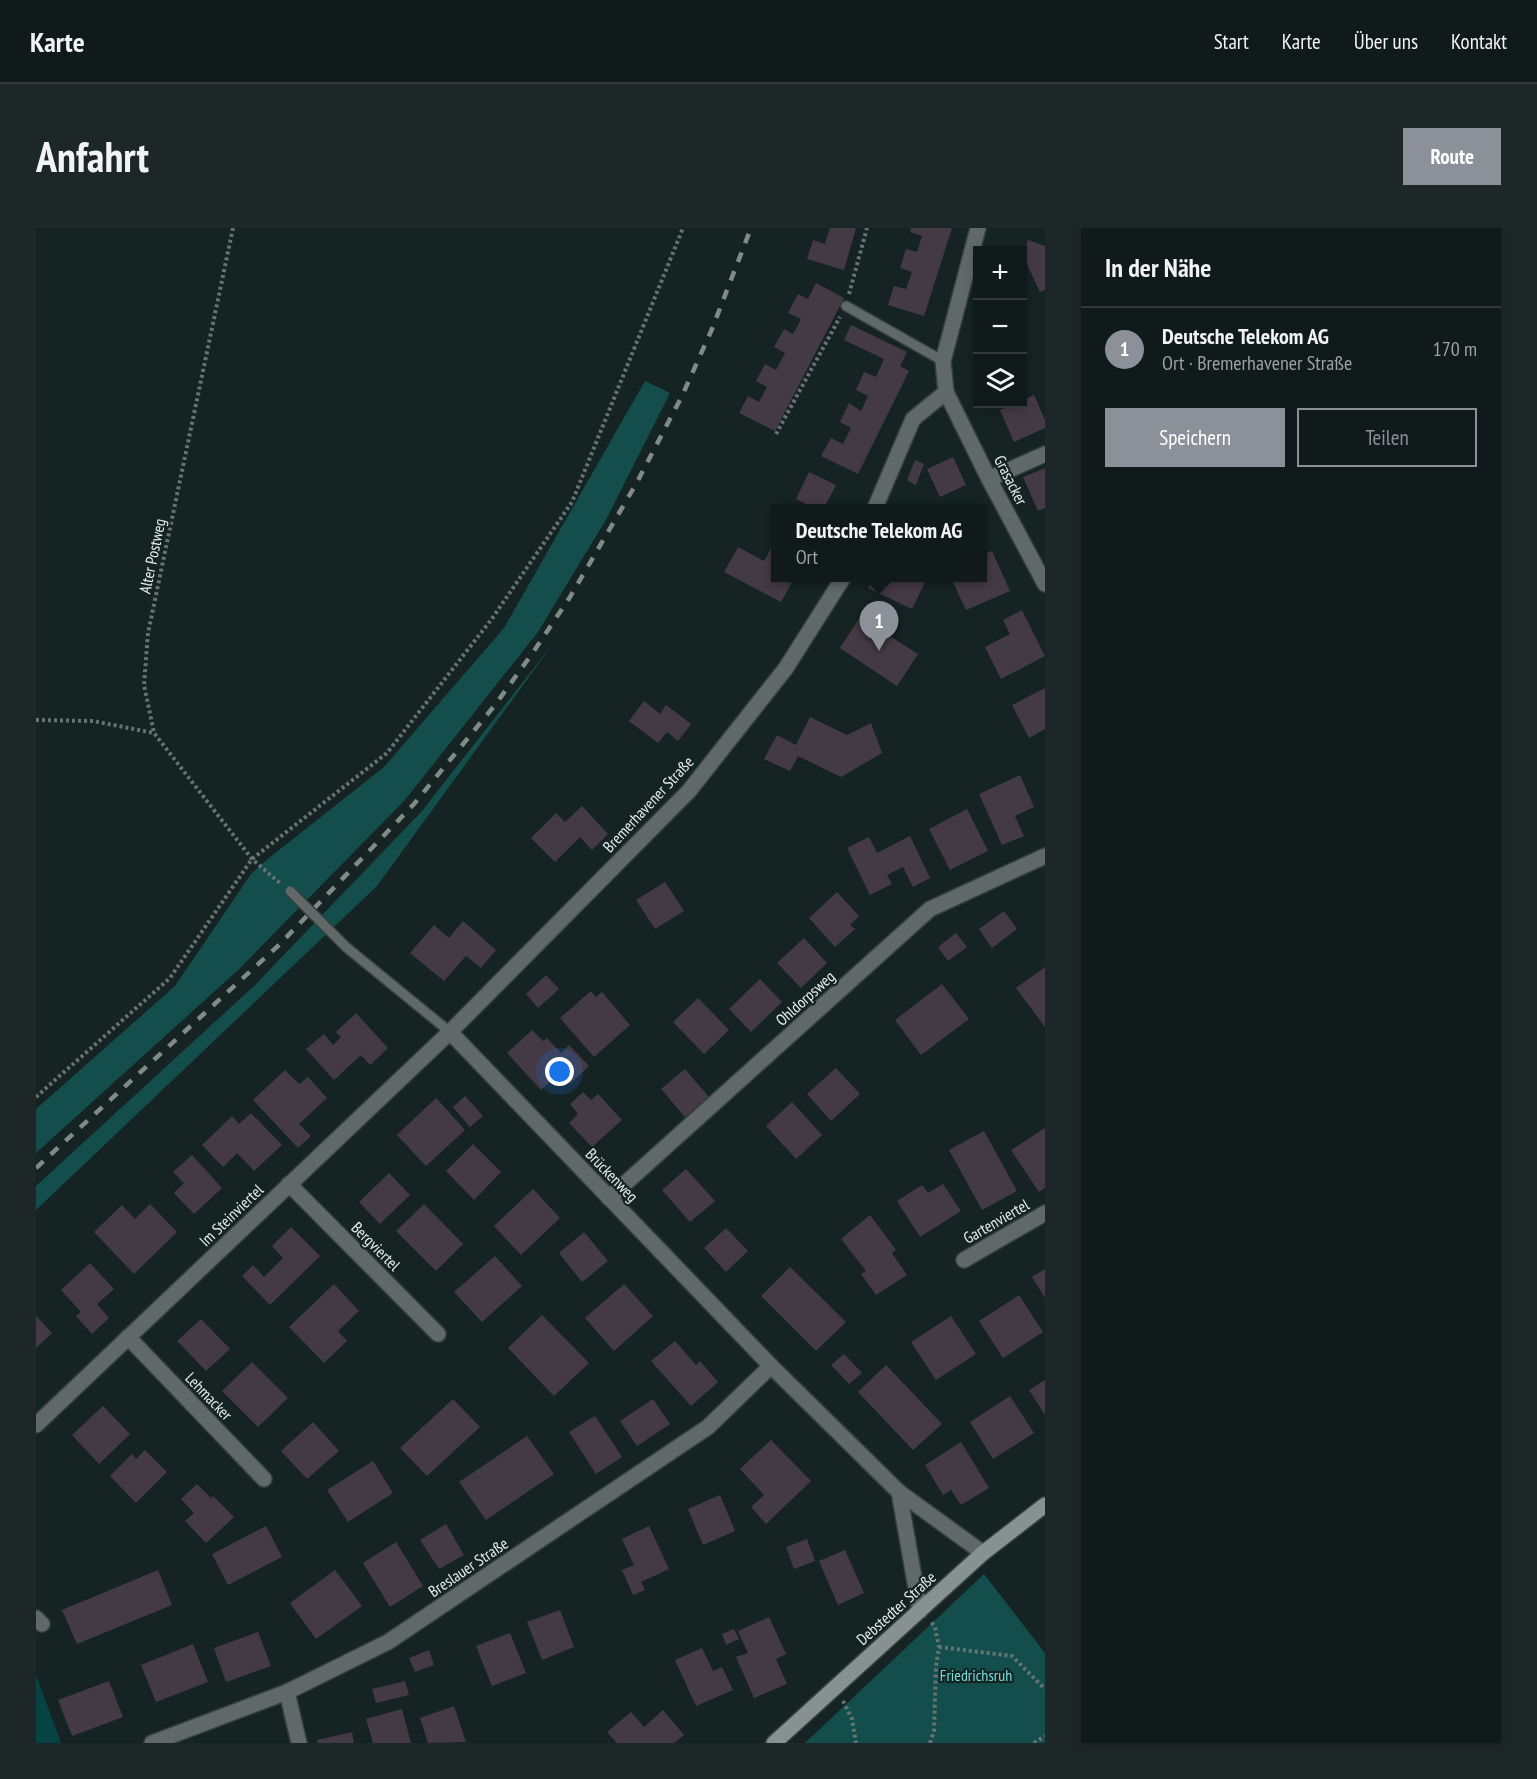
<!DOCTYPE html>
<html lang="de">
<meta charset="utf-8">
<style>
:root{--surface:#101a1a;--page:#1e2727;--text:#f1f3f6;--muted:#9ca1a2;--line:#303839;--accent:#8c9099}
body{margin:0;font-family:"PT Sans Narrow",sans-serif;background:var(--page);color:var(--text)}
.controls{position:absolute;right:18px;top:18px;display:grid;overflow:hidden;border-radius:0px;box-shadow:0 3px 9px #0003}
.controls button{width:54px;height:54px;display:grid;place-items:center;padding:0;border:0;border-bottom:2px solid var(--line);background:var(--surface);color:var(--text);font:30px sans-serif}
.you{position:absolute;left:524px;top:844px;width:21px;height:21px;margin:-15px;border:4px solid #fff;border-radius:50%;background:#1a73e8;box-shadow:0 0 0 9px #1a73e833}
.badge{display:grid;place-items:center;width:39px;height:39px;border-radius:50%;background:var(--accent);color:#fff;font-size:20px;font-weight:700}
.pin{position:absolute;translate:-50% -50px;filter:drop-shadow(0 2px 3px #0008)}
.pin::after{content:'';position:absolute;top:32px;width:21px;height:18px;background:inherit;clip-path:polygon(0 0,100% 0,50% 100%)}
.popup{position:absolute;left:735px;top:276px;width:216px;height:78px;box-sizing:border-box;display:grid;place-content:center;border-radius:0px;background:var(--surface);filter:drop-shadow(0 2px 4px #0005);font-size:20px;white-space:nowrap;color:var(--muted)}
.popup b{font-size:22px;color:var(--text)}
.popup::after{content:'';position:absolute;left:50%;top:100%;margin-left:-12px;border:12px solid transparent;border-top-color:var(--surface)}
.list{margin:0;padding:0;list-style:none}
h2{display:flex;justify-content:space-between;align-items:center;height:78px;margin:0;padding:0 24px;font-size:26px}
h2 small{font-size:20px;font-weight:400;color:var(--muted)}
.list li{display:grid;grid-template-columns:39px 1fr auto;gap:18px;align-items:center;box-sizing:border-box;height:84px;padding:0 24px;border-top:2px solid var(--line)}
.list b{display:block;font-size:22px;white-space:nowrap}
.list p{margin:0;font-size:20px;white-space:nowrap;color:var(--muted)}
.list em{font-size:20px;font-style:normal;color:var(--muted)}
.actions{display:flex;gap:12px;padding:18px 24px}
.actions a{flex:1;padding:14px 0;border:2px solid var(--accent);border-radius:0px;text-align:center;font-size:21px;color:var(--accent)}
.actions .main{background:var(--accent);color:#fff}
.icon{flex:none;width:33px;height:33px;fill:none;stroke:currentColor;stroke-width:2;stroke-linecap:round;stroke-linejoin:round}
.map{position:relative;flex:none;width:1009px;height:1515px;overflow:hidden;border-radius:0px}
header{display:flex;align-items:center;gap:36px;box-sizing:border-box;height:84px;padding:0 30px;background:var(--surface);border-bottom:2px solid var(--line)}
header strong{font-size:28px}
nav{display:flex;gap:33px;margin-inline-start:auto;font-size:21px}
.intro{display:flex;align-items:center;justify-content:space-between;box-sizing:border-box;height:144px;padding:0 36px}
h1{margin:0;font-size:42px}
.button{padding:15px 27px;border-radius:0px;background:var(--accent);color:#fff;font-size:21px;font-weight:700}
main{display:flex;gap:36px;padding:0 36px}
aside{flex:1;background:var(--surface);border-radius:0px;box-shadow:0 3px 9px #0003}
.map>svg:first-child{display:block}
</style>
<header>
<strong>Karte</strong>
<nav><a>Start</a><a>Karte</a><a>Über uns</a><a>Kontakt</a></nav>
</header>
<div class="intro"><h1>Anfahrt</h1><a class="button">Route</a></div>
<main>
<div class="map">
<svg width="1009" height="1515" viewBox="0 0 1009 1515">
<rect width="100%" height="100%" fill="#162323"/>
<path fill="#064443" d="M0 1447 25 1515H0Z"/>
<g fill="#134e4d">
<path d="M609 153 634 165 571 290 502 404 369 572 201 743 0 925V881L139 758 215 646 233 630 348 539 468 400Z"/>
<path d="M519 413 341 658 0 982V958L218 758 386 583Z"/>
<path d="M948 1346 1009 1425V1515H769Z"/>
</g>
<g fill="#443a43">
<path d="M794 0H820L808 42 771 31 777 12 789 16Z"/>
<path d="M875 0H916L888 88 852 77 858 58 870 61 876 44 864 40 870 21 881 24 886 8 874 4Z"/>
<path d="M992 12 1009 18V62L1004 64 987 28Z"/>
<path d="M780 55 808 70 739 203 703 185 712 168 723 174 731 159 720 153 729 136 740 142 749 125 738 119 748 101 757 106 765 91 752 85 762 66 772 71Z"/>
<path d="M815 97 871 124 864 138 873 143 822 246 785 228 795 210 807 216 815 200 804 194 813 175 825 183 832 168 820 162 828 144 840 149 848 131 808 112Z"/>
<path d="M998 167 1009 192V200L978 214 964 182 980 176H987V172Z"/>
<path d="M917 229 930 257 904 269 891 241Z"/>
<path d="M879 232 888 236 880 257 871 252Z"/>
<path d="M1009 240V280L1002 283 987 249Z"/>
<path d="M773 244 800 257 788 280H778L760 271Z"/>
<path d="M740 311V350H758L745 374 688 344 702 319 728 333Z"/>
<path d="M956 323 974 363 930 382 915 350H946V327Z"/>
<path d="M837 350H891L876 381 832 360Z"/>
<path d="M986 382 1009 428 965 451 949 419 974 406 967 392Z"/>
<path d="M824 389 882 426 861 458 804 420Z"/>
<path d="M1009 460V501L993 510 976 477Z"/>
<path d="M608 473 624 486 630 477 655 496 642 513 631 504 622 515 593 493Z"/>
<path d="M774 489 811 507 835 495 846 525 805 549 762 528 754 543 728 531 741 507 760 517Z"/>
<path d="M984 547 998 579 979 588 988 608 966 617 943 566Z"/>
<path d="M546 578 572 606 556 622 544 609 519 634 495 610 520 585 529 594Z"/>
<path d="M931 581 952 623 914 642 893 601Z"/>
<path d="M874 608 894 650 877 659 867 639 851 647 856 656 834 667 811 620 833 609 841 625Z"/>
<path d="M629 654 648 683 619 701 600 672Z"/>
<path d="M801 664 823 688 814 697 819 701 799 719 773 690Z"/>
<path d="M968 683 981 701 956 720 943 701Z"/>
<path d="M427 693 460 722 445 740 430 728 408 753 374 725 398 697 413 710Z"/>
<path d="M920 705 931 719 912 733 902 719Z"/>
<path d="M768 710 791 735 765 760 741 735Z"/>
<path d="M1009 739V799L980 760Z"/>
<path d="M510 747 523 761 502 780 490 766Z"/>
<path d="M724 751 746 774 715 804 693 781Z"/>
<path d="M906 756 933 791 885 827 859 792Z"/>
<path d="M555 763 560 769 566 764 594 797 558 829 524 790Z"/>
<path d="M662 770 693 802 668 826 637 794Z"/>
<path d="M320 785 352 820 334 837 325 827 298 852 270 821 288 806 297 817 305 809 300 804Z"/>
<path d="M496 802 507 813 511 810 525 825 533 817 553 838 534 856 524 845 505 862 471 825Z"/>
<path d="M800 840 824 866 795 893 771 866Z"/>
<path d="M649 841 673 869 649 889 625 861Z"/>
<path d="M249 842 263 856 272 849 291 870 263 896 275 908 262 920 217 872Z"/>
<path d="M547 864 555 872 562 866 586 892 556 919 533 895 542 886 534 876Z"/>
<path d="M429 868 447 888 434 899 417 879Z"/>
<path d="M400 870 429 902 390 938 361 907Z"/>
<path d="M756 874 786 907 760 931 730 898Z"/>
<path d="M215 885 246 917 218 943 201 925 187 939 166 917 196 888 203 896Z"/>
<path d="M1009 900V960L1003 964 975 922Z"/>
<path d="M948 903 981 963 946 982 913 922Z"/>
<path d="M437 916 465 944 438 972 410 943Z"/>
<path d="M156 927 186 960 158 986 138 965 148 955 137 944Z"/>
<path d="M650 941 679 973 654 994 626 962Z"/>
<path d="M353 945 374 967 344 996 323 974Z"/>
<path d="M907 956 925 983 884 1009 861 973 886 957 892 965Z"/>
<path d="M497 961 524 990 485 1027 458 998Z"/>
<path d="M114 976 141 1004 98 1046 58 1004 86 977 99 991Z"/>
<path d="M388 976 427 1016 400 1043 360 1003Z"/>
<path d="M834 987 860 1022 856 1025 871 1047 840 1067 825 1046 830 1043 805 1011Z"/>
<path d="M255 999 284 1028 234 1077 206 1048 217 1037 228 1049 247 1030 236 1018Z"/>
<path d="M690 1000 712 1023 690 1044 668 1020Z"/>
<path d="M548 1004 572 1033 546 1054 523 1025Z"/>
<path d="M459 1028 486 1058 446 1094 418 1064Z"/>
<path d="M54 1035 78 1061 61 1076 73 1090 56 1106 40 1088 45 1084 25 1062Z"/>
<path d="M754 1039 810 1094 780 1123 725 1068Z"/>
<path d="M1009 1041V1070L996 1049Z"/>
<path d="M298 1056 323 1083 302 1103 311 1113 288 1135 253 1099Z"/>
<path d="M588 1056 617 1088 578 1123 549 1090Z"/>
<path d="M983 1067 1007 1104 967 1130 943 1093Z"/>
<path d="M506 1087 553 1135 518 1168 472 1120Z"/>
<path d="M0 1088 16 1105 0 1120Z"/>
<path d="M915 1088 940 1126 900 1152 875 1114Z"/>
<path d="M165 1091 194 1121 170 1143 141 1113Z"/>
<path d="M639 1113 660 1137 664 1133 682 1154 655 1178 615 1133Z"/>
<path d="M808 1126 826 1145 813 1156 795 1137Z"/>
<path d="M216 1134 252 1170 222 1199 186 1163Z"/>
<path d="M850 1137 906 1196 877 1222 822 1164Z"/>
<path d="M1009 1152V1187L993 1162Z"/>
<path d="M974 1168 998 1205 957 1231 934 1194Z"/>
<path d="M417 1171 444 1199 391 1248 364 1220Z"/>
<path d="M617 1171 634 1196 601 1218 584 1193Z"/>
<path d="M67 1178 94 1206 63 1236 36 1207Z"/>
<path d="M559 1188 586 1229 560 1246 533 1204Z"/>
<path d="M277 1194 303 1223 271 1251 245 1223Z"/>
<path d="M491 1208 518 1246 450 1292 423 1254Z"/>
<path d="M735 1212 775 1253 730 1296 715 1279 728 1267 704 1241Z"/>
<path d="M925 1214 953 1260 925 1277 915 1262 907 1267 889 1237Z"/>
<path d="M109 1222 131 1244 100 1275 74 1248 96 1226 100 1231Z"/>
<path d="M337 1233 357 1265 312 1294 291 1262Z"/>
<path d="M161 1256 175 1270 177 1268 198 1289 170 1315 149 1293 158 1285 145 1271Z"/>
<path d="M684 1267 699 1303 667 1317 652 1281Z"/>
<path d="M410 1296 428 1327 403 1341 384 1312Z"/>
<path d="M230 1298 246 1329 192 1357 176 1326Z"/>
<path d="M613 1298 633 1341 605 1354 609 1362 597 1367 586 1342 598 1337 586 1311Z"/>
<path d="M771 1311 779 1333 758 1341 750 1319Z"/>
<path d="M360 1314 387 1358 354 1379 327 1335Z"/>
<path d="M809 1322 828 1365 802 1377 783 1333Z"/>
<path d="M122 1342 136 1377 41 1416 26 1382Z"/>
<path d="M299 1342 326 1378 280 1411 254 1375Z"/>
<path d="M524 1382 538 1419 506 1432 491 1394Z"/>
<path d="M733 1389 750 1426 740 1431 751 1456 718 1470 700 1429 712 1425 702 1403Z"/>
<path d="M698 1401 703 1411 690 1417 686 1406Z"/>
<path d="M222 1404 235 1438 190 1454 178 1420Z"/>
<path d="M474 1405 490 1445 456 1458 440 1418Z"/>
<path d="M157 1416 172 1454 120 1474 105 1437Z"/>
<path d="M666 1420 677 1443 686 1439 697 1462 660 1478 639 1432Z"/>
<path d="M393 1422 398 1437 379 1444 373 1430Z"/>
<path d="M73 1453 87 1489 36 1508 22 1472Z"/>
<path d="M369 1453 373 1467 340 1475 336 1461Z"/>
<path d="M418 1478 430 1514 392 1515 384 1490Z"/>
<path d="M366 1481 375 1515H337L330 1491Z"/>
<path d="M627 1482 648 1507 638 1515H581L571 1504 595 1484 608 1499Z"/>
<path d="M316 1504 318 1515H282L281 1512Z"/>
</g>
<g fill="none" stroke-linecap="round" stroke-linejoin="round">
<defs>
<g id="lane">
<path d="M810 78 907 133"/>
<path d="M310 719 414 804"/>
</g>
<g id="street">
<path d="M942 0 907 133 910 164 953 251 1009 356"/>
<path d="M953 251 1009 226"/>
<path d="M839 280 877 191 910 164"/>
<path d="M414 804 735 1138 863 1264 947 1325"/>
<path d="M253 956 402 1106"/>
<path d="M573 970 894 681 1009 628"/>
<path d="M928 1032 1009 985"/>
<path d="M92 1109 228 1251"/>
<path d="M0 1197 414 804 653 563 750 440 807 350"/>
<path d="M863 1264 884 1383"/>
<path d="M0 1390 6 1396"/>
<path d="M251 1464 263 1515"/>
<path d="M116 1515 251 1464 352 1414 672 1199 735 1138"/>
</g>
<path id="secondary" d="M738 1515 947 1325 1009 1277"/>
</defs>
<use href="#lane" stroke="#33403f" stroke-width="12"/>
<use href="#street" stroke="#33403f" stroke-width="18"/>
<use href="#secondary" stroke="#33403f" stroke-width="18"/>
<g stroke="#677272" stroke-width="4" stroke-dasharray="3 3" stroke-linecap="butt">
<path d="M197 0 112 405 108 457 118 505 216 631 245 656"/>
<path d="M813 66 831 0"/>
<path d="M740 206 804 89"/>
<path d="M0 492 57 493 118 505"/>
<path d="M0 869 134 750 216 631 351 525 455 392 536 274 647 0"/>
<path d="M903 1419 976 1428 1009 1461"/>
<path d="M807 1473 816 1491 820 1515"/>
<path d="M894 1515 898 1503 900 1438 903 1419 899 1399 895 1394"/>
<path d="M998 1515 1009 1508"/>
</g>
<use href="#lane" stroke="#616868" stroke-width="9"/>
<use href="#street" stroke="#616868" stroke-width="15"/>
<use href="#secondary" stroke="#869190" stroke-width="15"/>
<path stroke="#7f8a89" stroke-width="4.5" stroke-dasharray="10 10" stroke-linecap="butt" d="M0 940 243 717 378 576 459 477 498 423 534 369 600 256 646 168 676 101 715 0"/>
<defs>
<path id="lane-bridge" d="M254 663 310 719"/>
</defs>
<use href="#lane-bridge" stroke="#33403f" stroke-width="12" stroke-linecap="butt"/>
<use href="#lane-bridge" stroke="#616868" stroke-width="9"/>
</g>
<g text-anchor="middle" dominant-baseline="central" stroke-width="4.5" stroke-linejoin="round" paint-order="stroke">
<g font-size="16" fill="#e6efee" stroke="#162323">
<text transform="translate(975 252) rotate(63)">Grasacker</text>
<text transform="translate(116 328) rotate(-78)">Alter Postweg</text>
<text transform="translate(612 576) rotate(-47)">Bremerhavener Straße</text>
<text transform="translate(769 770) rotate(-42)">Ohldorpsweg</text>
<text transform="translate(576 947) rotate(46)">Brückenweg</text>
<text transform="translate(195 987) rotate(-44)">Im Steinviertel</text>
<text transform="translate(960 993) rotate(-30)">Gartenviertel</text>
<text transform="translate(340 1018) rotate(45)">Bergviertel</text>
<text transform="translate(173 1168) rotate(46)">Lehmacker</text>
<text transform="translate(432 1339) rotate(-34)">Breslauer Straße</text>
<text transform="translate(860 1380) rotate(-42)">Debstedter Straße</text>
</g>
<g font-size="16" fill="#70e0dd" stroke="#162323">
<text x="940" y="1447">Friedrichsruh</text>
</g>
</g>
</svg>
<div class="controls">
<button>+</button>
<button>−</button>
<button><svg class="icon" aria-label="layers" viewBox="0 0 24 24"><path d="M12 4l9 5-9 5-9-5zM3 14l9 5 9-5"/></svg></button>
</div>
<div class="you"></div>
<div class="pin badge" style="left:843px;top:423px">1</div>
<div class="popup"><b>Deutsche Telekom AG</b>Ort</div>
</div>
<aside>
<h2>In der Nähe<small></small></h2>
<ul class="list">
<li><span class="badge">1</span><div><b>Deutsche Telekom AG</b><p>Ort · Bremerhavener Straße</p></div><em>170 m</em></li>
</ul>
<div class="actions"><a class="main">Speichern</a><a>Teilen</a></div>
</aside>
</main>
